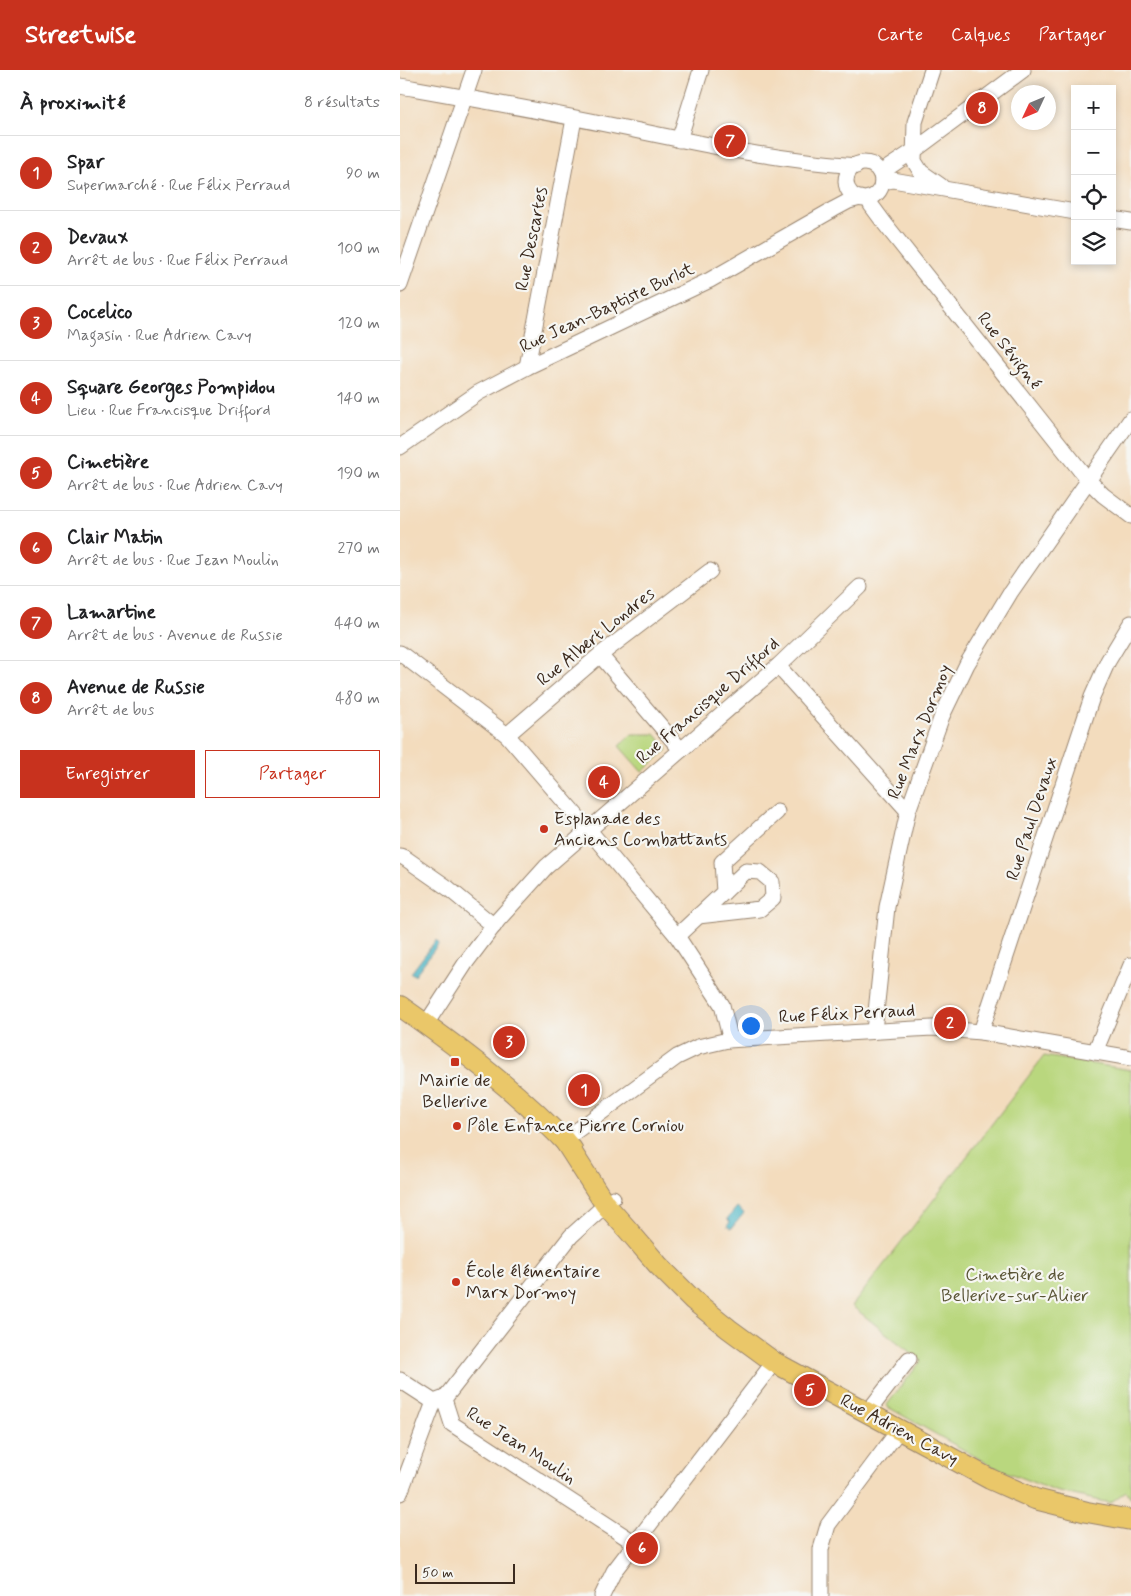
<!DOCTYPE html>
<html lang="fr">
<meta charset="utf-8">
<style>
:root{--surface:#fff;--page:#f6f6f6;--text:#202124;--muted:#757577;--line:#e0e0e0;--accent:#c8321e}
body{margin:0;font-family:Mynerve,sans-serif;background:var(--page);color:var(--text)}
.controls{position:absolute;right:15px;top:15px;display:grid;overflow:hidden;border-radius:0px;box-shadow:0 2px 8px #0003}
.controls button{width:45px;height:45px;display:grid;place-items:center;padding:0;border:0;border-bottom:1px solid var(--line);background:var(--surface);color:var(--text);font:25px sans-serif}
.compass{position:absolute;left:611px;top:15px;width:45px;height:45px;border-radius:50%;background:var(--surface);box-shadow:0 2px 8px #0003;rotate:226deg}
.scale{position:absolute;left:15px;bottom:12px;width:100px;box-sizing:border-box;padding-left:5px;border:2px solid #3b2a1e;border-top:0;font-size:14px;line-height:18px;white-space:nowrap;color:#3b2a1e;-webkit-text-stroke:4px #f6f6f2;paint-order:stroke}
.you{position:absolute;left:350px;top:955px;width:18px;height:18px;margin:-12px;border:4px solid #fff;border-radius:50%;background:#1a73e8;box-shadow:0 0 0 8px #1a73e833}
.badge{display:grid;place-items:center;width:32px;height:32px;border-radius:50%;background:var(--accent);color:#fff;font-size:16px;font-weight:700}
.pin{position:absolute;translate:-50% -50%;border:2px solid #fff;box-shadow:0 1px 5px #0006}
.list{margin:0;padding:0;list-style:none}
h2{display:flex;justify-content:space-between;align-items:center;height:65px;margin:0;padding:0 20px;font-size:21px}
h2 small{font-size:16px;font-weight:400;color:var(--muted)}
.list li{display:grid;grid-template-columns:32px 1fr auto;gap:15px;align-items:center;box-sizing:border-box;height:75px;padding:0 20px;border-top:1px solid var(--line)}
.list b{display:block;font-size:19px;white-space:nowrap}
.list p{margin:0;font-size:16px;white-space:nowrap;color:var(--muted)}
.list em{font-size:16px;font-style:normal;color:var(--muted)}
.actions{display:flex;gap:10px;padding:15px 20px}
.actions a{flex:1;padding:11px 0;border:1px solid var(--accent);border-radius:0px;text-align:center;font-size:18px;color:var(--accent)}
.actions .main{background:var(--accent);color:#fff}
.icon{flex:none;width:28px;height:28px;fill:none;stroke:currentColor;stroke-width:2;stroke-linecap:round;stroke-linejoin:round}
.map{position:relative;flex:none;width:731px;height:1526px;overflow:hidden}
header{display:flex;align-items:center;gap:30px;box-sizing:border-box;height:70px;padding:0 25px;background:var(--accent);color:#fff}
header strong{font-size:24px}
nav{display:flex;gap:28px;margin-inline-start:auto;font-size:18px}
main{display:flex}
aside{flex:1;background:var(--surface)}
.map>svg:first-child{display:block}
</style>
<header>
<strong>Streetwise</strong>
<nav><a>Carte</a><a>Calques</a><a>Partager</a></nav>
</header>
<main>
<aside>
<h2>À proximité<small>8 résultats</small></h2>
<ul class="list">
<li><span class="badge">1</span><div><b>Spar</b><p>Supermarché · Rue Félix Perraud</p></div><em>90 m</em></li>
<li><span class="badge">2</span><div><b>Devaux</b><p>Arrêt de bus · Rue Félix Perraud</p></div><em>100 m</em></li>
<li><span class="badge">3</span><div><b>Cocelico</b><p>Magasin · Rue Adrien Cavy</p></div><em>120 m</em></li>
<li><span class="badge">4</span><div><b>Square Georges Pompidou</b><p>Lieu · Rue Francisque Drifford</p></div><em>140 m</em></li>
<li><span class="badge">5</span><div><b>Cimetière</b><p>Arrêt de bus · Rue Adrien Cavy</p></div><em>190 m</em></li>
<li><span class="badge">6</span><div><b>Clair Matin</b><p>Arrêt de bus · Rue Jean Moulin</p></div><em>270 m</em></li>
<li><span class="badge">7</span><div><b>Lamartine</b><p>Arrêt de bus · Avenue de Russie</p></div><em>440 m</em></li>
<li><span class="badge">8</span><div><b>Avenue de Russie</b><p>Arrêt de bus</p></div><em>480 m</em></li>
</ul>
<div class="actions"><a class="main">Enregistrer</a><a>Partager</a></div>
</aside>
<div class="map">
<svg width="731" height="1526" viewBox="0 0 731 1526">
<rect width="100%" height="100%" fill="#f6f6f2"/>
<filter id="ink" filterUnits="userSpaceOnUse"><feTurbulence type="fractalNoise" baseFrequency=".02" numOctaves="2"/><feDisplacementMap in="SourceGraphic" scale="10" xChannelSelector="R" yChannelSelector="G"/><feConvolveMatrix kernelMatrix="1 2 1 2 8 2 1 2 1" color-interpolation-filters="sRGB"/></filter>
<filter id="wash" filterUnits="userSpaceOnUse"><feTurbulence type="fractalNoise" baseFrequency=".0096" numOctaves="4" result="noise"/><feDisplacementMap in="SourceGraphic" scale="20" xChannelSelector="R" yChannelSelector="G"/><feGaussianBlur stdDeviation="1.12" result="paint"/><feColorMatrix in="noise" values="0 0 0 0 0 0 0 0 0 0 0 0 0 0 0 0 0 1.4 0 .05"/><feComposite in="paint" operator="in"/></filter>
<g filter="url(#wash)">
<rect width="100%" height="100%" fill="#f3dcbd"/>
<g fill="#b9d77e" stroke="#7a804e">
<path d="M232 664H255L268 679 242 702 219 676Z"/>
<path d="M644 986 731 1000V1428L726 1421 710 1433 655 1421 594 1397 486 1336 521 1291 452 1236Z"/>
</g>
<g fill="#49b5c5" stroke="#427072">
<path d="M36 870 39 873 15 905 11 903Z"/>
<path d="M337 1137 344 1143 331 1159 327 1156 330 1152 327 1149Z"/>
</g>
</g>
<g filter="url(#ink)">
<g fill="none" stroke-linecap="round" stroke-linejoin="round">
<defs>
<g id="minor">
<path d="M532 0 515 52 514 91 521 102 541 116"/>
<path d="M0 16C68 28 137 40 205 54 288 71 371 90 456 96"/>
<path d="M279 70 301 0"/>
<circle cx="464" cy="111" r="18"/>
<path d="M480 103 515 80 623 0"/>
<path d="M482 112 493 110 675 142"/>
<path d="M469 128 471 135 485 154 688 410 703 425 731 446"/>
<path d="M712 149 731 152"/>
<path d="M0 215 74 0"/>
<path d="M127 297 174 49"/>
<path d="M0 377 78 323 127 297 310 210 434 139 449 131 460 128"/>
<path d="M0 583 107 665 188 759 277 866 322 935 329 963 328 970"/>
<path d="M200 585 281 680"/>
<path d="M378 596 508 741"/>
<path d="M107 665 200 585 310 501"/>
<path d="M0 786 5 788 48 818 94 856"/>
<path d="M298 846 360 839 373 828 372 812 360 802 346 801 324 822"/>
<path d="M277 866 324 822 322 792 377 742"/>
<path d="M26 954 67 891 98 850 146 797 378 596 460 517"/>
<path d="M474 961 487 837 508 741 542 646 567 594 610 523 731 349"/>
<path d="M581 962 692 627 708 591 731 553"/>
<path d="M695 982 731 895"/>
<path d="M164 1070 277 987 298 977 328 970 532 958 581 962 731 988"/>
<path d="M213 1128 171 1166 44 1329 52 1354 235 1473"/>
<path d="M0 1310 34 1332 42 1329"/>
<path d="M467 1343 509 1289"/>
<path d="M0 1423 34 1332"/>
<path d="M202 1526 214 1501 374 1292"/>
<path d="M421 1526V1479L428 1455 499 1360"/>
</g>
<g id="major">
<path d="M0 936C61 979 121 1024 172 1079"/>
<path d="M164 1070 205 1134 228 1160 258 1195 293 1230 329 1259 374 1292 590 1409 635 1429 687 1442 731 1450"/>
</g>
</defs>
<use href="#minor" stroke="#97836e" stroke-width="17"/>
<use href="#major" stroke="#97836e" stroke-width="22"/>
<use href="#minor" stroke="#fff" stroke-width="15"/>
<use href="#major" stroke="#eac769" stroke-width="20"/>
</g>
</g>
<g fill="#c8321e" stroke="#f6f6f2" stroke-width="2">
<circle cx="144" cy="759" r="5"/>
<rect x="50" y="987" width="10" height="10" rx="2.5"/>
<circle cx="57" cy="1056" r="5"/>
<circle cx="56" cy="1212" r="5"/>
</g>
<g text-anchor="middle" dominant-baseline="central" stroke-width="4.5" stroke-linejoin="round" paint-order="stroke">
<g font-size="18" fill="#3b2a1e" stroke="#f6f6f2">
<text transform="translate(132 169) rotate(-79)">Rue Descartes</text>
<text transform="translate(207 238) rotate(-25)">Rue Jean-Baptiste Burlot</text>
<text transform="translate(609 281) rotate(52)">Rue Sévigné</text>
<text transform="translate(196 567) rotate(-39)">Rue Albert Londres</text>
<text transform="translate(308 631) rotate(-41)">Rue Francisque Drifford</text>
<text transform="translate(520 662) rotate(-68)">Rue Marx Dormoy</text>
<text transform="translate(632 749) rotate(-72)">Rue Paul Devaux</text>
<text transform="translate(447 944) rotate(-3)">Rue Félix Perraud</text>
<text transform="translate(499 1360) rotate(28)">Rue Adrien Cavy</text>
<text transform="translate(121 1376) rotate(33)">Rue Jean Moulin</text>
</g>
<g font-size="18" fill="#3b2a1e" stroke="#f6f6f2" text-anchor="start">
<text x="154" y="749">Esplanade des<tspan x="154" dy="21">Anciens Combattants</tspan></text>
<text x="55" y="1011" text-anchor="middle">Mairie de<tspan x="55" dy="21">Bellerive</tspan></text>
<text x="67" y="1056">Pôle Enfance Pierre Corniou</text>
<text x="66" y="1202">École élémentaire<tspan x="66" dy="21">Marx Dormoy</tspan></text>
</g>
<g font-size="18" fill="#5a5536" stroke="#f6f6f2">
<text x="615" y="1205">Cimetière de<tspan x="615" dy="21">Bellerive-sur-Aliier</tspan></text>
</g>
</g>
</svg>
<div class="controls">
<button>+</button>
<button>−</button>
<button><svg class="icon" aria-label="locate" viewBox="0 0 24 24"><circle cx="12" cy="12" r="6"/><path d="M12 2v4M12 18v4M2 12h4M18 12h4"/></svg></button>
<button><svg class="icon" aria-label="layers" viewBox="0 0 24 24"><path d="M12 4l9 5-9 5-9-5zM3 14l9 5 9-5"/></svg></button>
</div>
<svg class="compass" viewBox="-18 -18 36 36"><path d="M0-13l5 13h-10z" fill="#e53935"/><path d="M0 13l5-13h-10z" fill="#757577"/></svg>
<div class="scale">50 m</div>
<div class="you"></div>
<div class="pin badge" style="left:184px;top:1020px">1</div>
<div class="pin badge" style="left:550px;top:953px">2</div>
<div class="pin badge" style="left:109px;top:972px">3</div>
<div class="pin badge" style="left:204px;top:712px">4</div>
<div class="pin badge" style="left:410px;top:1320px">5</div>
<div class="pin badge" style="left:242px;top:1478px">6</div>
<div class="pin badge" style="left:330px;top:71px">7</div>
<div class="pin badge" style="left:582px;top:38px">8</div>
</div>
</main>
